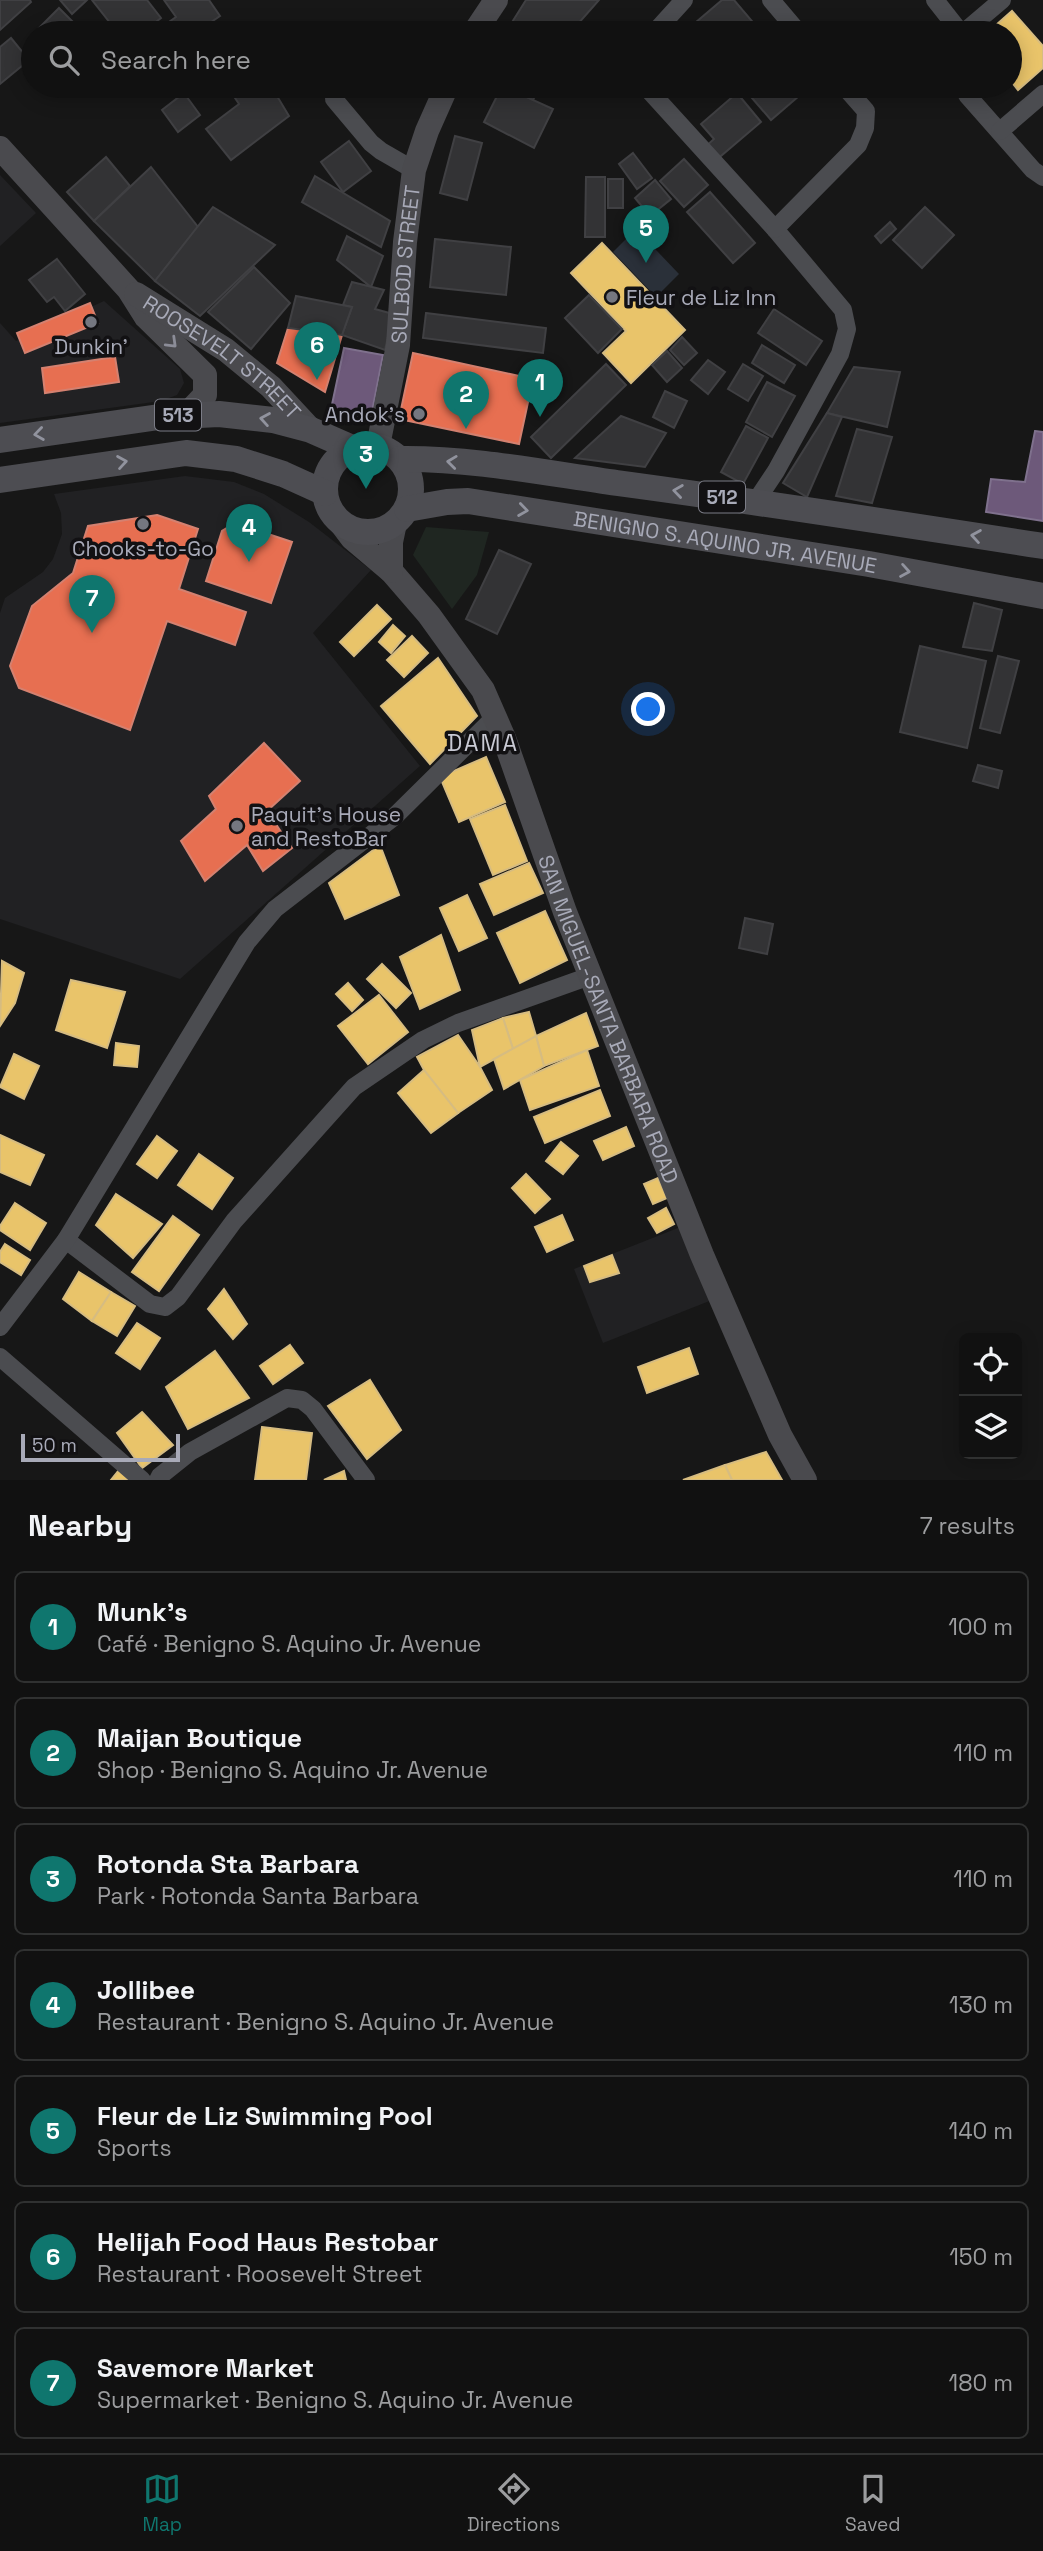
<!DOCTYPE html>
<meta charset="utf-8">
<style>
:root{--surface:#111;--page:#1e1f1f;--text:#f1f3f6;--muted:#9c9d9f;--line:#303131;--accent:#0f766e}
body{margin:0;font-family:"Space Grotesk",sans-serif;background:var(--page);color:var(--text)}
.controls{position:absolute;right:21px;bottom:21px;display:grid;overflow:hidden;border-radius:10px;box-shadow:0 4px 18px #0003}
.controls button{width:63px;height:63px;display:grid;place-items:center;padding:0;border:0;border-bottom:2px solid var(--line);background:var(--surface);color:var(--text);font:35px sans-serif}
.scale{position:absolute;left:21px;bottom:18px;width:159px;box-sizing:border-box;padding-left:7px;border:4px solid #a8aab8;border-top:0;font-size:19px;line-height:24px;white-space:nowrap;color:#a8aab8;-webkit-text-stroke:5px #121113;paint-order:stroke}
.you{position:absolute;left:649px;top:710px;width:24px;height:24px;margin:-18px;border:5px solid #fff;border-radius:50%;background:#1a73e8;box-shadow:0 0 0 10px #1a73e833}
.badge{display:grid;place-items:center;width:46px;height:46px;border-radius:50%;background:var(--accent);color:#fff;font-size:23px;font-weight:700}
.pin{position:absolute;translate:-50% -58px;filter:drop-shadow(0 2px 4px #0008)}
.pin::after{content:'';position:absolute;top:37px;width:24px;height:21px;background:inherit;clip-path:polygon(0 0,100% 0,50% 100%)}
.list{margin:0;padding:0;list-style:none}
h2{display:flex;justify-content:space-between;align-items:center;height:91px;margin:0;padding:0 28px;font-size:30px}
h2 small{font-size:23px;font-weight:400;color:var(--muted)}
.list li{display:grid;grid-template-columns:46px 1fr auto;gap:21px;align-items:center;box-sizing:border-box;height:112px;margin:0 14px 14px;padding:0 14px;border:2px solid var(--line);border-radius:10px}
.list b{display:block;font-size:26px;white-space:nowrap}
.list p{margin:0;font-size:23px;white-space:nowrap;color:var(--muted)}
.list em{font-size:23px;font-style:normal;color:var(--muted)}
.icon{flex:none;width:38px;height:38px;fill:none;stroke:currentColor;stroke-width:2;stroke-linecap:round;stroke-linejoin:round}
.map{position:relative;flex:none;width:1043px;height:1480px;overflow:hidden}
.search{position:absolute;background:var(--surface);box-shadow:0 4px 18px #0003;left:21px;right:21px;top:21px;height:77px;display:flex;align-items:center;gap:18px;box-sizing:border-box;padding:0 24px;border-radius:38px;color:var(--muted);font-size:26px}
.sheet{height:973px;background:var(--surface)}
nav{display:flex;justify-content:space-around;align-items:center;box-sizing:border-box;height:98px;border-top:2px solid var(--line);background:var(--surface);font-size:19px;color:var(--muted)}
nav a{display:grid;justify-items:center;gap:4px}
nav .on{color:var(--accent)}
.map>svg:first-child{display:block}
</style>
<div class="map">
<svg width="1043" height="1480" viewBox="0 0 1043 1480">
<rect width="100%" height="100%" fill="#171717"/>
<g fill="#212123">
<path d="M0 175 36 213 0 246Z"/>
<path d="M104 301 180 369 184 383 177 395 161 401 0 423V323L16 341Z"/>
<path d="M185 476 234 482 264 494 309 522 371 570 313 633 420 766 180 979 0 919V613L5 598 43 572 53 559 62 534 61 513 54 494Z"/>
<path d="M683 1226 712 1300 603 1343 574 1269Z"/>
</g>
<path fill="#1f2621" d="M426 527 489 532 477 575 452 609 413 555Z"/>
<path fill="#2a3039" d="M636 229 679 274 656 297 613 252Z"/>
<g fill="#e9c46a" stroke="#d6bc81" stroke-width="2">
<path d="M1012 11 1043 46V68L1018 90 1010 80V33H987Z"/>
<path d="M602 243 685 330 631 383 603 353 626 331 571 273Z"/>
<path d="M377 605 391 619 354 656 340 642Z"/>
<path d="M393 625 405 636 391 653 379 642Z"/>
<path d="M412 636 428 653 404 677 387 660Z"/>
<path d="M438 658 477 716 430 764 381 706Z"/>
<path d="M486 757 505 802 459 822 440 777Z"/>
<path d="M505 805 527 861 493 875 470 819Z"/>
<path d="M380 845 399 895 345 919 329 883Z"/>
<path d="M529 863 543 893 494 915 480 884Z"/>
<path d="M467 895 487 938 459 951 440 908Z"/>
<path d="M545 911 567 960 520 983 497 933Z"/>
<path d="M441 935 460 990 420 1009 400 957Z"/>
<path d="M2 961 24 973 15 1003 0 1026Z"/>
<path d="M382 964 411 993 396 1008 367 979Z"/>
<path d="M71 980 125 992 107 1048 56 1030Z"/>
<path d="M348 983 363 1000 352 1011 336 994Z"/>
<path d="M379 995 408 1032 368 1064 338 1026Z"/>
<path d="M529 1012 536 1036 513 1049 503 1018Z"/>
<path d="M586 1013 598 1046 544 1066 536 1036Z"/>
<path d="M503 1018 513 1049 480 1067 472 1030Z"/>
<path d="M458 1035 480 1067 492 1090 458 1113 424 1070 417 1057Z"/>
<path d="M536 1036 544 1066 504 1089 494 1059Z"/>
<path d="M116 1043 139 1046 137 1067 114 1065Z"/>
<path d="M587 1050 599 1086 530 1110 520 1080Z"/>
<path d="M14 1054 39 1066 24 1099 0 1087Z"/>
<path d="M424 1070 458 1113 431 1133 398 1093Z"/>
<path d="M600 1090 610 1116 545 1143 534 1117Z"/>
<path d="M626 1127 634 1146 603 1160 594 1141Z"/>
<path d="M0 1135 44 1155 30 1185 0 1172Z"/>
<path d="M157 1136 177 1151 157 1178 137 1164Z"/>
<path d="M561 1142 578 1156 563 1174 546 1161Z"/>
<path d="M199 1154 233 1178 212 1209 178 1185Z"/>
<path d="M526 1174 550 1199 535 1213 512 1188Z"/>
<path d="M658 1178 667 1198 653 1204 644 1184Z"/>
<path d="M116 1194 162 1224 133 1258 96 1225Z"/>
<path d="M15 1203 46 1223 30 1250 0 1230V1226Z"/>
<path d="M666 1208 674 1224 657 1233 648 1218Z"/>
<path d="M562 1215 573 1240 547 1252 535 1227Z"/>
<path d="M173 1216 199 1235 159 1291 132 1272Z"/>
<path d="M5 1244 30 1260 21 1275 0 1262V1252Z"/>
<path d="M612 1255 619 1273 590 1282 584 1266Z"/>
<path d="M79 1272 111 1292 92 1321 63 1299Z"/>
<path d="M224 1289 247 1324 233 1339 208 1309Z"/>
<path d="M111 1292 135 1306 117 1336 92 1321Z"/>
<path d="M137 1323 160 1338 140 1369 116 1353Z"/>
<path d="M290 1345 303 1363 273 1384 260 1366Z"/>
<path d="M689 1348 698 1374 647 1393 638 1367Z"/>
<path d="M215 1351 249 1398 188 1429 166 1387Z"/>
<path d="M370 1380 401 1430 367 1459 328 1406Z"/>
<path d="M142 1412 173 1445 142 1468 117 1433Z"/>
<path d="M262 1427 312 1433 306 1480H255Z"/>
<path d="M766 1452 782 1480H732L725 1465Z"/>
<path d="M725 1465 732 1480H683Z"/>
<path d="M119 1470 129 1480H111Z"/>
<path d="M344 1471 346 1480H324Z"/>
</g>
<g fill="#e76f51" stroke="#d48170" stroke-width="2">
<path d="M90 303 98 323 25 353 17 333Z"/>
<path d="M288 328 342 335 325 392 277 363Z"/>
<path d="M413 353 533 379 519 444 399 419Z"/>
<path d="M115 357 119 382 45 393 42 368Z"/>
<path d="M157 515 198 529 179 589 246 612 235 645 167 621 130 730 19 688 10 666 32 606 73 573 88 526Z"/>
<path d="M235 523 292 542 271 603 206 581 222 531Z"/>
<path d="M264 743 300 781 267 811 292 848 263 871 247 845 205 881 181 841 216 809 209 796Z"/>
</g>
<g fill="#6d597a" stroke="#7f718d" stroke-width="2">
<path d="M344 348 383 355 370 422 330 414Z"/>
<path d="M1035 431 1043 432V521L986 512 991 479 1025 482Z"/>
</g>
<g fill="#333335" stroke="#404043" stroke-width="2">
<path d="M0 0H30L31 2 0 30Z"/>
<path d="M60 0H87L72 14Z"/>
<path d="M92 0H147L161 18 141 33H118Z"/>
<path d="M164 0H209L220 16 195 33H153L176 17Z"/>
<path d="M526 0H599L570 33H515L509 27Z"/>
<path d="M722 0H734L762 33H691L688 29Z"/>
<path d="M59 8 77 26 70 33H45L39 28Z"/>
<path d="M11 38 29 60 0 84V47Z"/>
<path d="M227 86H271L289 116 231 160 206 129 239 104Z"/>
<path d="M502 86 553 109 534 148 484 122Z"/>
<path d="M506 86H540L533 100Z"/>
<path d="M766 86H802L806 90 771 120 752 98Z"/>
<path d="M184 93 200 115 178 132 162 110Z"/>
<path d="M737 93 761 122 715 161 704 148 714 139 701 124Z"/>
<path d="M455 136 482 143 467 200 440 193Z"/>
<path d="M349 141 371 171 343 192 321 162Z"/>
<path d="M633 153 652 178 637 189 619 164Z"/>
<path d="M106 157 130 186 94 221 67 192Z"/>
<path d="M684 159 708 185 684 207 660 181Z"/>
<path d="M151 167 198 227 155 281 94 221Z"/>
<path d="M315 176 390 221 381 247 302 202Z"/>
<path d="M586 177H605V237H585Z"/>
<rect x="608" y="179" width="15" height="29"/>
<path d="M655 180 671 199 650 216 635 198Z"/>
<path d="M710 192 755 243 733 263 687 212Z"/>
<path d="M213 207 275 245 200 316 155 281Z"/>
<path d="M925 207 954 235 922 268 893 240Z"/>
<path d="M890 222 896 229 881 243 875 236Z"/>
<path d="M347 236 383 256 371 287 337 260Z"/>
<path d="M435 239 511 247 506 295 430 287Z"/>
<path d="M57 259 85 294 65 311 54 297 47 302 29 280Z"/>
<path d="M254 267 290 303 251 349 208 312Z"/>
<path d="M352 282 384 290 375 309 393 314 385 350 342 335 352 307 343 305Z"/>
<path d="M589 295 622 329 598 353 565 318Z"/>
<path d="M296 296 352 307 342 335 288 328Z"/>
<path d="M774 309 822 341 806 365 758 333Z"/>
<path d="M426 313 546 328 543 353 423 338Z"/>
<path d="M682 337 697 353 684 365 670 350Z"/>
<path d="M762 345 795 365 784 383 752 363Z"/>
<path d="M667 351 682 368 667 382 652 365Z"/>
<path d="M708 360 725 372 708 394 691 380Z"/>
<path d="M606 364 626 385 551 458 531 437Z"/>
<path d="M743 364 763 376 748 401 728 389Z"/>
<path d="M854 367 900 372 887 427 827 413Z"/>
<path d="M767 382 795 396 772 437 746 422Z"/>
<path d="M665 391 687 401 674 428 653 417Z"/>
<path d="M827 413 842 417 807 497 783 483Z"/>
<path d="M621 416 666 433 645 467 575 458Z"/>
<path d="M746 426 768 438 743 484 721 472Z"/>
<path d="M857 429 892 437 872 503 836 496Z"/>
<path d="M499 550 531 564 497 634 466 619Z"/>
<path d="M974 603 1002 610 992 651 963 647Z"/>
<path d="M920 646 986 661 967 748 900 732Z"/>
<path d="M998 656 1019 661 1000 733 980 728Z"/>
<path d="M978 765 1002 771 998 788 973 781Z"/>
<path d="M745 918 773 924 767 954 739 948Z"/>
</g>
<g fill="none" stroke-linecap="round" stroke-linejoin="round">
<g stroke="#4b4c50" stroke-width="18">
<path d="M771 0 799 33"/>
<path d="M935 0 961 33"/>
<path d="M654 33 684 0"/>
<path d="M963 33 1002 0"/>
<path d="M645 86 775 229 843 310 847 329 840 354 776 471 756 501"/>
<path d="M968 86 967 95 1033 170 1043 177"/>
<path d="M334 99 371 143 381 151 414 170"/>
<path d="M1000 131 1043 94"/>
<path d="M775 229 858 145 865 128 866 111 844 86"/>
<path d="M66 1240 150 1304 165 1307 178 1297 234 1221 354 1087 423 1040 458 1023 590 976"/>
<path d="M0 1327 66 1240 247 942 275 909 394 817 495 717"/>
<path d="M0 1357 142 1480"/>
<path d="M158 1480 160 1476 190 1452 287 1398 302 1400 313 1409 366 1480"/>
</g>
<g stroke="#4a4a4e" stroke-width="24">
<path d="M474 33 496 0"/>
<path d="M0 148 129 290 146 317 205 375V395L186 415"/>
<path id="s1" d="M136 294 226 350 271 387 311 430"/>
<path id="s2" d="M378 446 398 345 405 242 414 170 427 131 447 86"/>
<path id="s3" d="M340 522 352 538 391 571 429 615 483 690 504 738 565 912 702 1255 780 1435 805 1480"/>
<path d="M391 571V542L395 523"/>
</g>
<g stroke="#4d4d52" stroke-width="26">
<path d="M0 440 159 417 219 414 273 420 311 430 352 448"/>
<circle cx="368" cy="489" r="43"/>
<path d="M400 459C472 458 546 473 617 483 759 502 901 524 1043 546"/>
<path d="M0 480 186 453 236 459 283 474 325 493"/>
<path id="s4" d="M407 509 447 502 468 501 869 564 1043 596"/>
</g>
</g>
<defs><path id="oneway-chevron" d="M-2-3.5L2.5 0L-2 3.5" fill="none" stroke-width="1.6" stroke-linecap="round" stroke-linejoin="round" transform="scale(1.75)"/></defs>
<use stroke="#8c8d98" href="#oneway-chevron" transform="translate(172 343) rotate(44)"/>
<g stroke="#91939e">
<use href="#oneway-chevron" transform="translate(265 419) rotate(-170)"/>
<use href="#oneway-chevron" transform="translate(39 434) rotate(172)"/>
<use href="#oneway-chevron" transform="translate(122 462) rotate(-9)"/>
<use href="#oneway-chevron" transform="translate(452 462) rotate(-173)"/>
<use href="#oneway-chevron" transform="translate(678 491) rotate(-172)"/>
<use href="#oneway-chevron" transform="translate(523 510) rotate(8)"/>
<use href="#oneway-chevron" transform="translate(976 536) rotate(-171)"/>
<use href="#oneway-chevron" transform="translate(905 571) rotate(10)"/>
</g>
<g fill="#757780" stroke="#121113" stroke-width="2.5">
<circle cx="612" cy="297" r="7"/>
<circle cx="91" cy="322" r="7"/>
<circle cx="419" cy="414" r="7"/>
<circle cx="143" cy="524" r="7"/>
<circle cx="237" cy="826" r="7"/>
</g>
<g text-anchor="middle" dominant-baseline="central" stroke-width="7" stroke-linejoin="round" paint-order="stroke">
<g fill="#121113" stroke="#7b7c86" stroke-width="2">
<rect x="155" y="399.5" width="46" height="31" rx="5"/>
<rect x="699" y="481.5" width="46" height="31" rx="5"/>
</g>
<g font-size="19" font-weight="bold" fill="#a8aab8">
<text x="178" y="415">513</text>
<text x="722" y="497">512</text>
</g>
<g font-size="21" fill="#a8aab8" stroke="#121113">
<text stroke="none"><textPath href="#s2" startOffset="184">SULBOD STREET</textPath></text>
<text stroke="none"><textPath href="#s1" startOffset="107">ROOSEVELT STREET</textPath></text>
<text stroke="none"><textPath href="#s4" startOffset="322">BENIGNO S. AQUINO JR. AVENUE</textPath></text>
<text stroke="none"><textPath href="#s3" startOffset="574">SAN MIGUEL-SANTA BARBARA ROAD</textPath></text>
</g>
<g font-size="21" fill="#a8aab8" stroke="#121113" text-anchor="start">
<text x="626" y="297">Fleur de Liz Inn</text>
<text x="91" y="346" text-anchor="middle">Dunkin'</text>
<text x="405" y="414" text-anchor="end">Andok's</text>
<text x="143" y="548" text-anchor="middle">Chooks-to-Go</text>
<text x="251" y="814">Paquit's House<tspan x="251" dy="24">and RestoBar</tspan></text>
</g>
<g font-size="23" letter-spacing="2" fill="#c9cad4" stroke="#121113">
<text x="483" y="743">DAMA</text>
</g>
</g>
</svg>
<div class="controls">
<button><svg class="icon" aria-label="locate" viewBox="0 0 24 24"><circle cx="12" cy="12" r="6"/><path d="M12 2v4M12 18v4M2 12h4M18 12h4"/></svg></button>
<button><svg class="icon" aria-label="layers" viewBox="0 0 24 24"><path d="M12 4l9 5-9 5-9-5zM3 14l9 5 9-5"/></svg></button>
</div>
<div class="scale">50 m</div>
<div class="you"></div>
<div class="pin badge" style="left:540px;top:417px">1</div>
<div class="pin badge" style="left:466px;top:429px">2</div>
<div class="pin badge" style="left:366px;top:489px">3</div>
<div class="pin badge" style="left:249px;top:562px">4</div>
<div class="pin badge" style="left:646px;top:263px">5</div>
<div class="pin badge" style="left:317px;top:380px">6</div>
<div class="pin badge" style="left:92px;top:633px">7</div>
<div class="search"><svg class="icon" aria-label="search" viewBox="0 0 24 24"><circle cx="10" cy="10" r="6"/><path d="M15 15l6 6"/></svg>Search here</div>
</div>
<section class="sheet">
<h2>Nearby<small>7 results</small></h2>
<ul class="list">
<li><span class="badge">1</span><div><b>Munk's</b><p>Café · Benigno S. Aquino Jr. Avenue</p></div><em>100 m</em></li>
<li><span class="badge">2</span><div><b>Maijan Boutique</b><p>Shop · Benigno S. Aquino Jr. Avenue</p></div><em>110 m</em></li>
<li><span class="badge">3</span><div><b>Rotonda Sta Barbara</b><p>Park · Rotonda Santa Barbara</p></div><em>110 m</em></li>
<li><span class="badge">4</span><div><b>Jollibee</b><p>Restaurant · Benigno S. Aquino Jr. Avenue</p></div><em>130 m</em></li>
<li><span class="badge">5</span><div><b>Fleur de Liz Swimming Pool</b><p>Sports</p></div><em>140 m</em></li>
<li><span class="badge">6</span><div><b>Helijah Food Haus Restobar</b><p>Restaurant · Roosevelt Street</p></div><em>150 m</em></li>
<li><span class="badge">7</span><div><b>Savemore Market</b><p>Supermarket · Benigno S. Aquino Jr. Avenue</p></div><em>180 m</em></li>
</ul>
</section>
<nav>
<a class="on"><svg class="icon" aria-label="map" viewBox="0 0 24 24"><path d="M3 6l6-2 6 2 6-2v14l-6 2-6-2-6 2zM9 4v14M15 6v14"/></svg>Map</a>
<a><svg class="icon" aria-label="directions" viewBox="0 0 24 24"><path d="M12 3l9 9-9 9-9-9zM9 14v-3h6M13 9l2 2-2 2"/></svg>Directions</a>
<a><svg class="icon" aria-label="saved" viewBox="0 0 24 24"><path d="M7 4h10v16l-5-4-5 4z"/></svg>Saved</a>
</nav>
